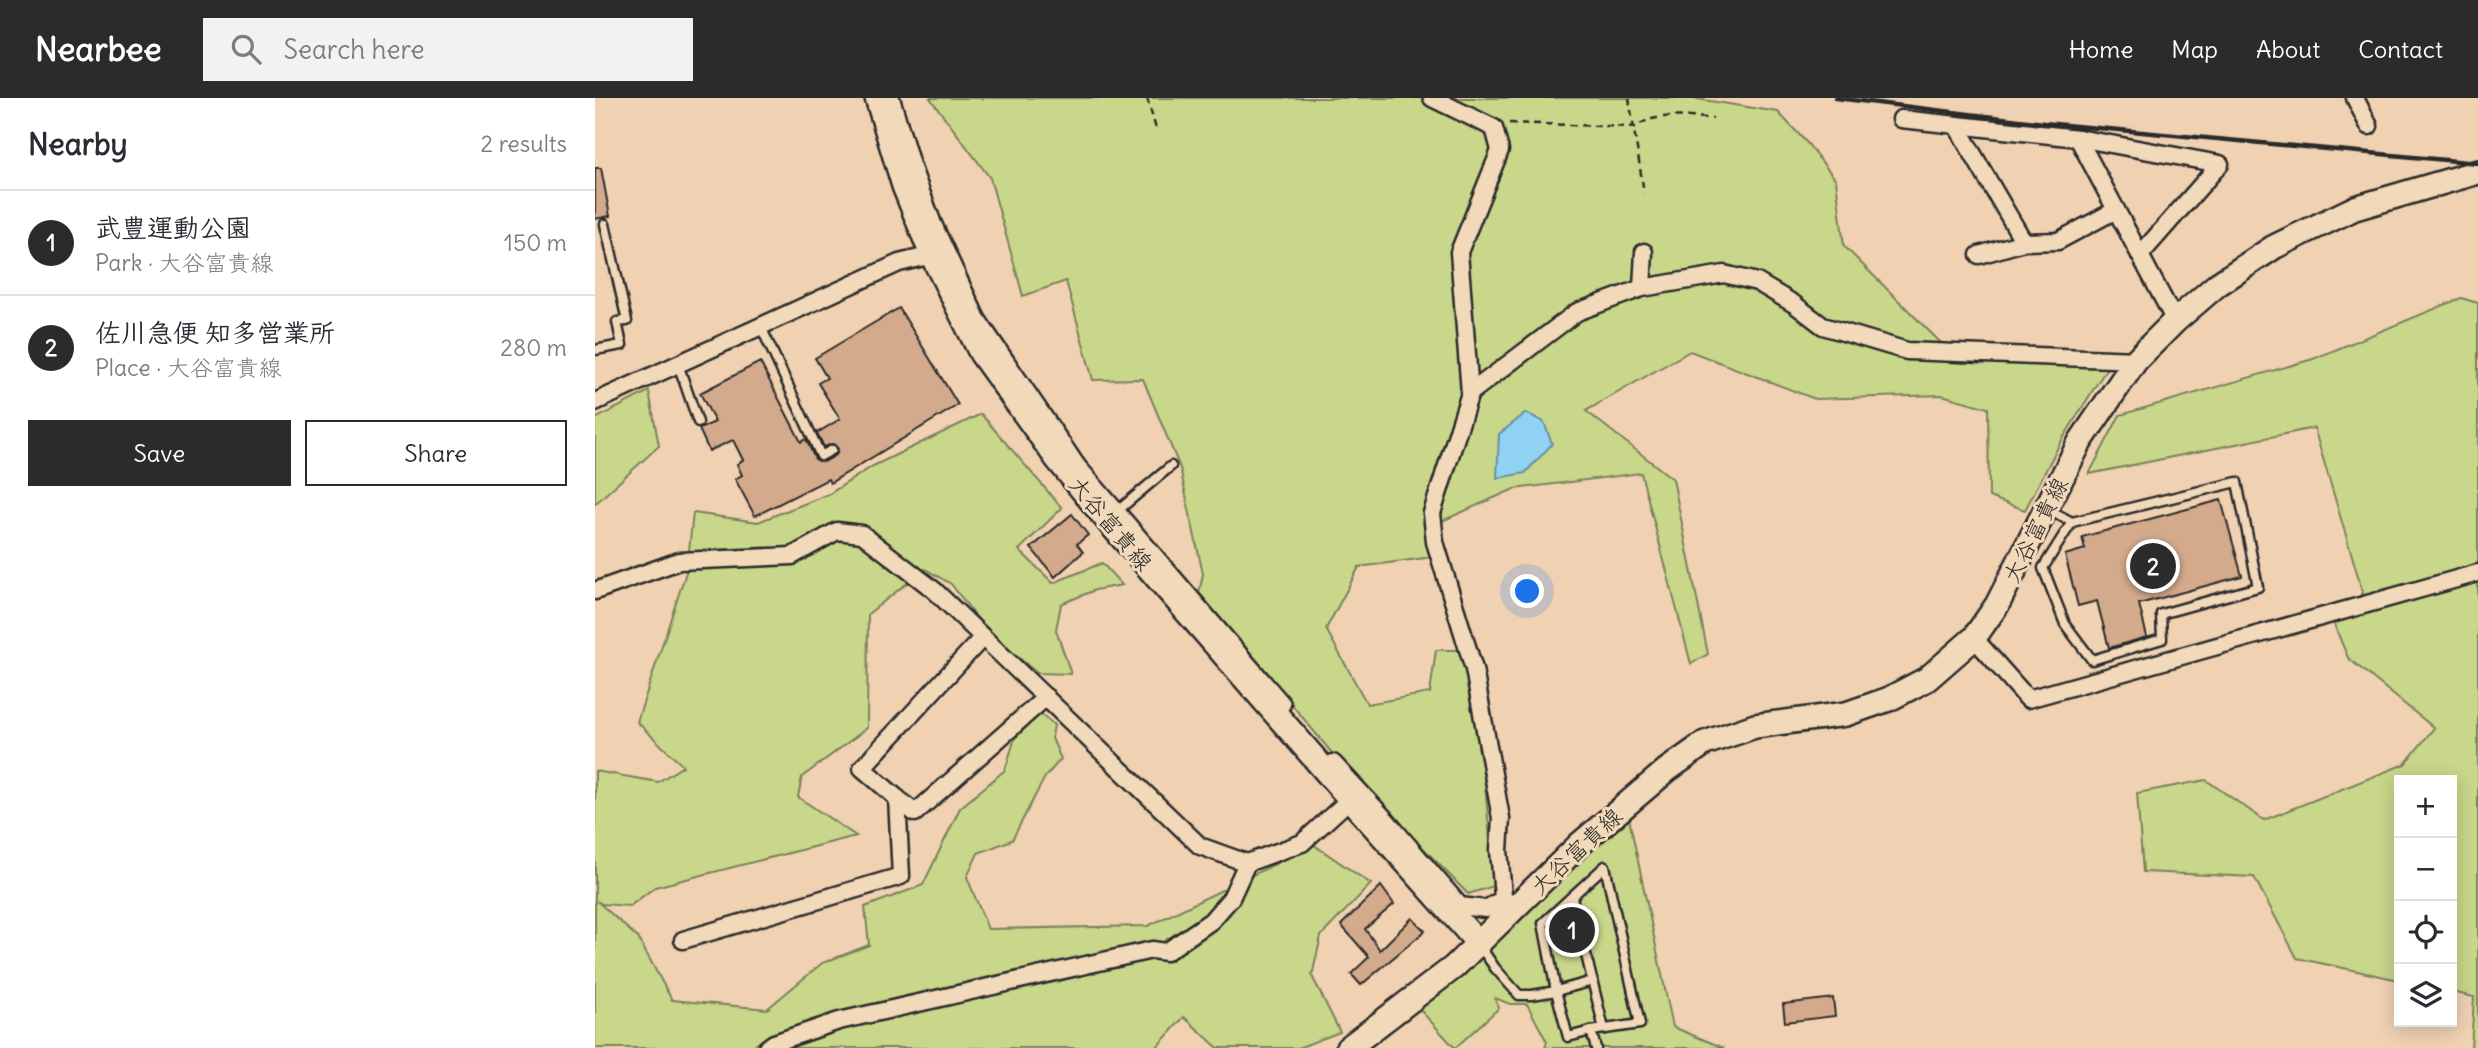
<!DOCTYPE html>
<meta charset="utf-8">
<style>
:root{--surface:#fff;--page:#f2f2f3;--text:#2b2b33;--muted:#7c7c81;--line:#e1e1e2;--accent:#2b2b2b}
body{margin:0;font-family:Delius,"Klee One",sans-serif;background:var(--page);color:var(--text)}
.controls{position:absolute;right:21px;bottom:21px;display:grid;overflow:hidden;border-radius:0px;box-shadow:0 4px 18px #0003}
.controls button{width:63px;height:63px;display:grid;place-items:center;padding:0;border:0;border-bottom:2px solid var(--line);background:var(--surface);color:var(--text);font:35px sans-serif}
.you{position:absolute;left:933px;top:494px;width:24px;height:24px;margin:-18px;border:5px solid #fff;border-radius:50%;background:#1a73e8;box-shadow:0 0 0 10px #1a73e833}
.badge{display:grid;place-items:center;width:46px;height:46px;border-radius:50%;background:var(--accent);color:#fff;font-size:23px;font-weight:700}
.pin{position:absolute;translate:-50% -50%;border:4px solid #fff;box-shadow:0 2px 7px #0006}
.list{margin:0;padding:0;list-style:none}
h2{display:flex;justify-content:space-between;align-items:center;height:91px;margin:0;padding:0 28px;font-size:30px}
h2 small{font-size:23px;font-weight:400;color:var(--muted)}
.list li{display:grid;grid-template-columns:46px 1fr auto;gap:21px;align-items:center;box-sizing:border-box;height:105px;padding:0 28px;border-top:2px solid var(--line)}
.list b{display:block;font-size:26px;white-space:nowrap}
.list p{margin:0;font-size:23px;white-space:nowrap;color:var(--muted)}
.list em{font-size:23px;font-style:normal;color:var(--muted)}
.actions{display:flex;gap:14px;padding:21px 28px}
.actions a{flex:1;padding:16px 0;border:2px solid var(--accent);border-radius:0px;text-align:center;font-size:24px;color:var(--accent)}
.actions .main{background:var(--accent);color:#fff}
.icon{flex:none;width:38px;height:38px;fill:none;stroke:currentColor;stroke-width:2;stroke-linecap:round;stroke-linejoin:round}
.map{position:relative;flex:none;width:1883px;height:950px;overflow:hidden}
header{display:flex;align-items:center;gap:42px;box-sizing:border-box;height:98px;padding:0 35px;background:var(--accent);color:#fff}
header strong{font-size:33px}
nav{display:flex;gap:38px;margin-inline-start:auto;font-size:24px}
.search{width:490px;height:63px;background:var(--page);display:flex;align-items:center;gap:18px;box-sizing:border-box;padding:0 24px;border-radius:0px;color:var(--muted);font-size:26px}
main{display:flex}
aside{flex:1;background:var(--surface)}
.map>svg:first-child{display:block}
</style>
<header>
<strong>Nearbee</strong>
<div class="search"><svg class="icon" aria-label="search" viewBox="0 0 24 24"><circle cx="10" cy="10" r="6"/><path d="M15 15l6 6"/></svg>Search here</div>
<nav><a>Home</a><a>Map</a><a>About</a><a>Contact</a></nav>
</header>
<main>
<aside>
<h2>Nearby<small>2 results</small></h2>
<ul class="list">
<li><span class="badge">1</span><div><b>武豊運動公園</b><p>Park · 大谷富貴線</p></div><em>150 m</em></li>
<li><span class="badge">2</span><div><b>佐川急便 知多営業所</b><p>Place · 大谷富貴線</p></div><em>280 m</em></li>
</ul>
<div class="actions"><a class="main">Save</a><a>Share</a></div>
</aside>
<div class="map">
<svg width="1883" height="950" viewBox="0 0 1883 950">
<rect width="100%" height="100%" fill="#f0d2b3"/>
<filter id="ink" filterUnits="userSpaceOnUse"><feTurbulence type="fractalNoise" baseFrequency=".0143" numOctaves="2"/><feDisplacementMap in="SourceGraphic" scale="14" xChannelSelector="R" yChannelSelector="G"/><feConvolveMatrix kernelMatrix="1 2 1 2 8 2 1 2 1" color-interpolation-filters="sRGB"/></filter>
<g filter="url(#ink)">
<g fill="#c8d78a" stroke="#7a815a" stroke-width="2">
<path d="M335 0H1096L1183 14 1212 45 1241 82 1249 148 1360 259 1513 268 1464 347 1430 412 1394 399 1393 310 1347 297 1220 301 1095 253 991 313 1078 381 1113 556 1096 566 1046 375 919 391 847 423 837 459 764 469 731 531 772 606 835 595 841 552H868L890 686 899 788 873 796 747 667 604 495 608 476 585 370 548 281 498 282 471 183 428 198 395 80Z"/>
<path d="M1866 200 1883 205V950H1876L1879 899 1857 894V682H1804V882L1702 860 1659 779 1548 774 1542 695 1611 682 1669 722 1810 666 1839 630 1753 560 1738 524 1768 495 1719 330 1494 376 1525 317 1718 261Z"/>
<path d="M54 293 64 348 0 406V321Z"/>
<path d="M386 316 467 410 424 452 458 485 507 465 527 487 500 492 466 506 461 532 476 576 442 575 392 533 356 486 330 471 273 516 272 630 207 679 203 699 261 738 60 789 35 808 7 806 2 803 43 840 77 902 172 911 227 865 274 847 270 809 328 787 365 710 410 672 420 640 445 615 459 627 457 640 466 661 450 679 417 742 383 755 372 779 393 831 553 828 719 747 776 786 726 838 717 878 745 934 703 950H623L589 919 561 950H184L174 937 156 950H0V673L63 684 88 668 42 624 92 471 98 415 163 424 234 396 278 368Z"/>
<path d="M1031 706 1078 929 1129 950H950L952 944 932 906H915L900 900 904 910 860 950 817 903Z"/>
</g>
<path fill="#91d2f2" stroke="#688fa2" stroke-width="2" d="M931 315 949 324 957 346 930 375 902 380 904 336Z"/>
<g fill="#d3aa8b" stroke="#2b2b2b" stroke-width="2">
<path d="M0 70H6L15 118 0 121Z"/>
<path d="M304 210 363 307 235 385 233 381 160 418 140 381 147 377 142 366 148 362 138 342 114 353 104 331 120 324 105 295 165 264 206 344 211 341 220 361 229 364 241 357 243 351 238 346 229 349 222 335 245 321 223 285 232 280 220 260Z"/>
<path d="M1626 402 1647 478 1544 506 1552 539 1514 550 1502 503 1483 508 1470 457 1490 451 1487 439Z"/>
<path d="M477 416 493 437 482 446 488 454 460 479 436 450Z"/>
<path d="M786 788 799 806 770 831 785 852 817 820 830 833 766 887 756 876 774 859 746 827Z"/>
<path d="M1238 900 1240 918 1190 924 1188 906Z"/>
</g>
<g fill="none" stroke-linecap="round" stroke-linejoin="round">
<defs>
<g id="lane">
<path d="M166 229 226 358 237 352"/>
<path d="M0 252 27 247 22 224 32 223 10 126"/>
<path d="M83 266 103 324"/>
<path d="M1454 412 1477 424 1642 384 1663 489 1566 516 1567 541 1497 562 1470 526 1448 470 1477 424"/>
<path d="M520 415 576 368"/>
<path d="M977 799 1009 931"/>
<path d="M885 848 900 870 924 897H937L961 893 973 939 996 933 1001 950"/>
<path d="M996 933 1045 926 1010 768 948 825 961 893 998 883"/>
</g>
<g id="street">
<path d="M296 0 316 67 338 126 382 221 482 368 687 606"/>
<path d="M837 0 899 30 905 52 902 60 864 154 875 295 837 415 840 444 879 571 906 720 904 752 909 810"/>
<path d="M1760 0 1774 28"/>
<path d="M1306 21 1483 40 1625 66 1545 157"/>
<path d="M1361 27 1429 144"/>
<path d="M1483 40 1580 223"/>
<path d="M1384 157 1429 144 1463 143 1521 112"/>
<path d="M1047 190 1049 154"/>
<path d="M875 295 982 214 1047 190 1129 176 1162 184 1199 206 1228 228 1312 253 1541 262"/>
<path d="M0 304 304 165 337 157"/>
<path d="M0 493 84 463 197 458 242 433 267 436 339 492 605 748 652 765 707 745 755 701"/>
<path d="M1379 540 1433 601 1883 475"/>
<path d="M738 665 792 723 865 808 891 811 908 801"/>
<path d="M302 700 267 670 387 540"/>
<path d="M88 842 306 778 302 700 320 715 451 599"/>
<path d="M172 950 179 945 244 923 557 852 571 854 616 823 636 800 652 765"/>
</g>
<g id="secondary">
<path d="M282 0 309 88 337 157 386 255 463 362 512 422 755 701 884 846"/>
<path d="M753 950 859 869 985 746 1072 672 1110 645 1160 628 1251 616 1294 601 1332 581 1379 540 1402 507 1485 344 1515 300 1541 262 1580 223 1623 186 1679 149 1760 110 1883 74"/>
</g>
</defs>
<use href="#lane" stroke="#2b2b2b" stroke-width="13"/>
<use href="#street" stroke="#2b2b2b" stroke-width="21"/>
<use href="#secondary" stroke="#2b2b2b" stroke-width="28"/>
<g stroke="#2b2b2b" stroke-width="2.5" stroke-dasharray="7 5" stroke-linecap="butt">
<path d="M552 0 561 31"/>
<path d="M1034 0 1049 95"/>
<path d="M914 25 1040 29C1062 13 1092 20 1118 20"/>
</g>
<use href="#lane" stroke="#f2d9ba" stroke-width="8"/>
<use href="#street" stroke="#f2d9ba" stroke-width="16"/>
<use href="#secondary" stroke="#f2d9ba" stroke-width="23"/>
<path stroke="#2b2b2b" stroke-width="4.5" d="M1241 0 1449 25 1883 65"/>
</g>
</g>
<g text-anchor="middle" dominant-baseline="central" stroke-width="6" stroke-linejoin="round" paint-order="stroke">
<g font-size="23" fill="#2b2b2b" stroke="#f2d9ba">
<text transform="translate(516 425) rotate(50)">大谷富貴線</text>
<text transform="translate(1440 432) rotate(-63)">大谷富貴線</text>
<text transform="translate(981 753) rotate(-43)">大谷富貴線</text>
</g>
</g>
</svg>
<div class="controls">
<button>+</button>
<button>−</button>
<button><svg class="icon" aria-label="locate" viewBox="0 0 24 24"><circle cx="12" cy="12" r="6"/><path d="M12 2v4M12 18v4M2 12h4M18 12h4"/></svg></button>
<button><svg class="icon" aria-label="layers" viewBox="0 0 24 24"><path d="M12 4l9 5-9 5-9-5zM3 14l9 5 9-5"/></svg></button>
</div>
<div class="you"></div>
<div class="pin badge" style="left:977px;top:832px">1</div>
<div class="pin badge" style="left:1558px;top:468px">2</div>
</div>
</main>
